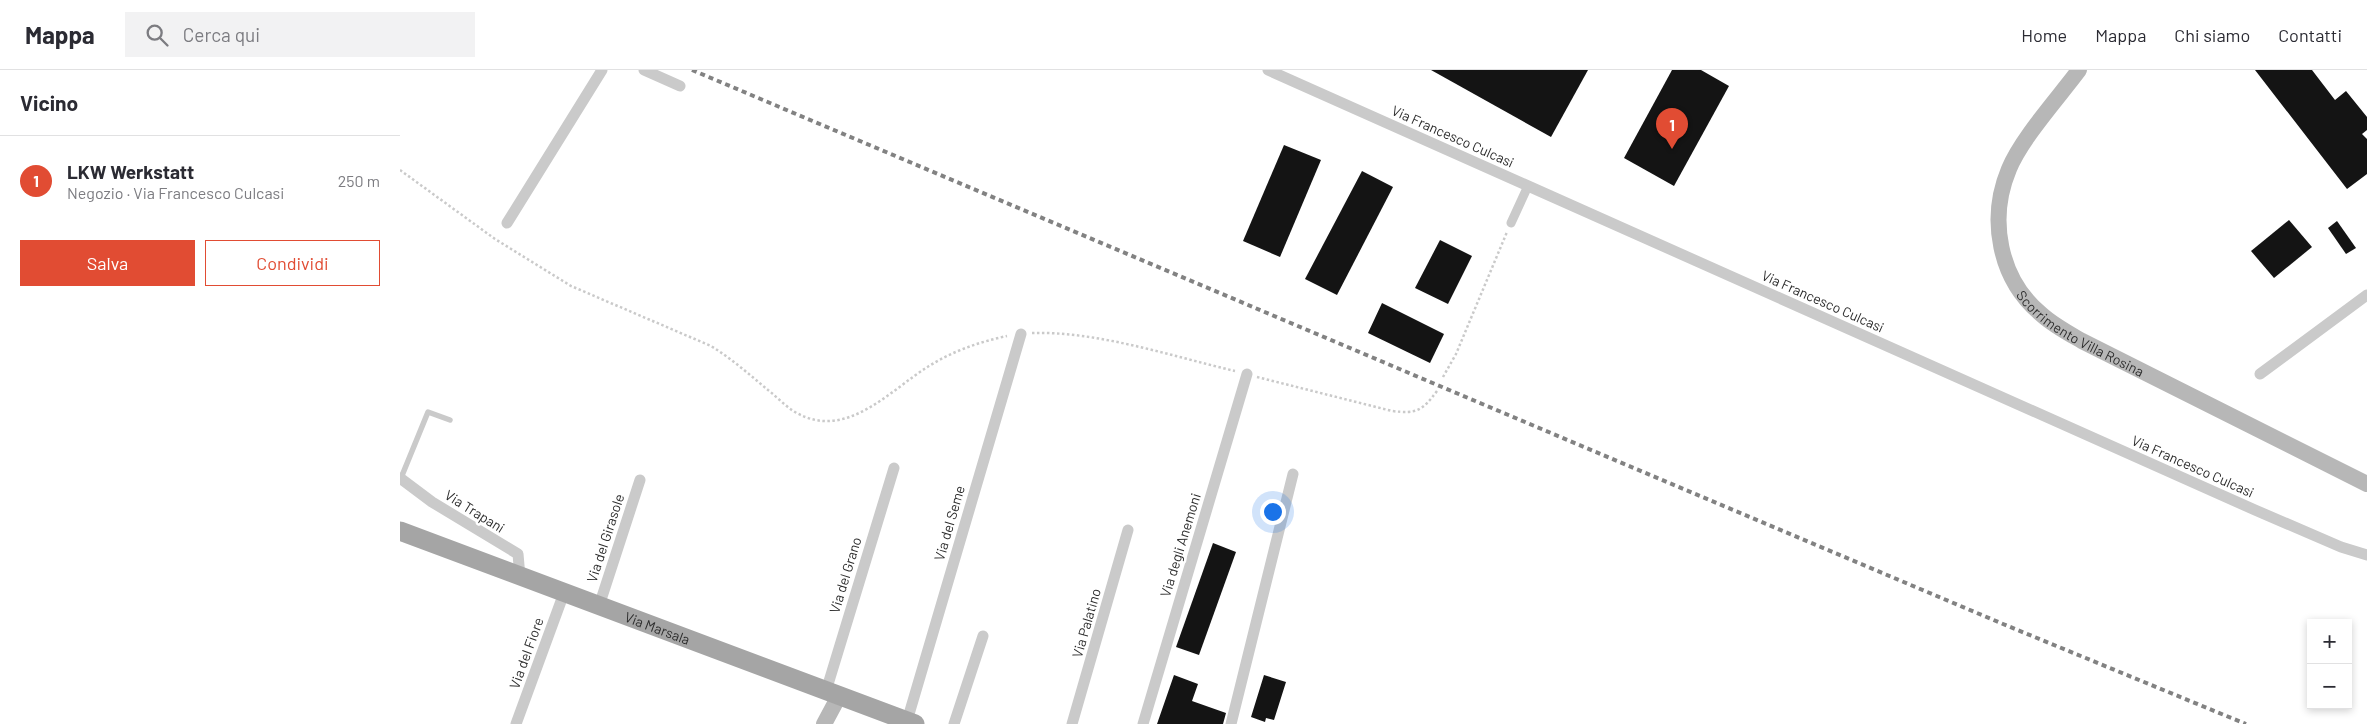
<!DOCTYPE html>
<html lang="it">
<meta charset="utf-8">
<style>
:root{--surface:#fff;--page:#f2f2f3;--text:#2b2b33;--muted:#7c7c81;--line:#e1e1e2;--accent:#e14c33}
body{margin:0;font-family:Barlow,sans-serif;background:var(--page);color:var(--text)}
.controls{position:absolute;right:15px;bottom:15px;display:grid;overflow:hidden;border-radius:0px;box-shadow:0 2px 8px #0003}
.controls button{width:45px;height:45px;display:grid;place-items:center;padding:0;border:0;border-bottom:1px solid var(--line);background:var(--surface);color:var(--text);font:25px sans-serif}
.you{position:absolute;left:872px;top:441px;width:18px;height:18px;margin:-12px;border:4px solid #fff;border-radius:50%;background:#1a73e8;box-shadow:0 0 0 8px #1a73e833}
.badge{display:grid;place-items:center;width:32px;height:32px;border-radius:50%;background:var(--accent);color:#fff;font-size:16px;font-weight:700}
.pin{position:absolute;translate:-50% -41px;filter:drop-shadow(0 1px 2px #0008)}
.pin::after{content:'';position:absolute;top:26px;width:18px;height:15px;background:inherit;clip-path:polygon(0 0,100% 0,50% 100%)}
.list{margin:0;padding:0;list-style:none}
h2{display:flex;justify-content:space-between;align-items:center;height:65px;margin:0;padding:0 20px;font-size:21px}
h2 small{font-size:16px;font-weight:400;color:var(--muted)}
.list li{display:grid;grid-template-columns:32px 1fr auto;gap:15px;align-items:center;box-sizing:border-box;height:90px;padding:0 20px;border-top:1px solid var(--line)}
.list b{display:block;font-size:19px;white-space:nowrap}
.list p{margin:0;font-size:16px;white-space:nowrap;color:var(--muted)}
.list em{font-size:16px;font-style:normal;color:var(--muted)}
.actions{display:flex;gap:10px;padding:15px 20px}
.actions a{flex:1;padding:11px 0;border:1px solid var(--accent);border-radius:0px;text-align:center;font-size:18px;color:var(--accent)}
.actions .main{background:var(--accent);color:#fff}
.icon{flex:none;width:28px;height:28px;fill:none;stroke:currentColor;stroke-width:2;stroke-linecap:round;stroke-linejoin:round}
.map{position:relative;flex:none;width:1967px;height:654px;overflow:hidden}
header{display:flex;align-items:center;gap:30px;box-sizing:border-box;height:70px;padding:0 25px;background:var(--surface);border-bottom:1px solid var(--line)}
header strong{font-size:24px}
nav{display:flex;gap:28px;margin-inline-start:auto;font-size:18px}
.search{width:350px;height:45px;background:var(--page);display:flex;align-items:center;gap:12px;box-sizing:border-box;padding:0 18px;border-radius:0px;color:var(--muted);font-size:19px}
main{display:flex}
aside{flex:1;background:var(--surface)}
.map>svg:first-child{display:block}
</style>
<header>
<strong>Mappa</strong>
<div class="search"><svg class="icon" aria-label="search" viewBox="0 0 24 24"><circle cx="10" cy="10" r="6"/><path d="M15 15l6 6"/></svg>Cerca qui</div>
<nav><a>Home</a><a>Mappa</a><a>Chi siamo</a><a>Contatti</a></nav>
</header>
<main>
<aside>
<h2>Vicino<small></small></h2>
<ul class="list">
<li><span class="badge">1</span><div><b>LKW Werkstatt</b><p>Negozio · Via Francesco Culcasi</p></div><em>250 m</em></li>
</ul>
<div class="actions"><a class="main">Salva</a><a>Condividi</a></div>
</aside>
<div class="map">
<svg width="1967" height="654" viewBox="0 0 1967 654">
<rect width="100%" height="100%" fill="#fff"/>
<g fill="#141414">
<path d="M1031 0H1188L1151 67Z"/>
<path d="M1272 0H1301L1329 16 1274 116 1224 88Z"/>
<path d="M1855 0H1912L1935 30 1946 21 1967 47V60L1962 64 1967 69V104L1947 119Z"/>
<path d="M884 75 921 90 880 187 843 171Z"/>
<path d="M962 101 993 117 937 225 905 209Z"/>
<path d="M1889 150 1912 177 1874 208 1851 181Z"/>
<path d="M1937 151 1956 178 1946 184 1928 158Z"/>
<path d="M1040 170 1072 186 1048 234 1015 218Z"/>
<path d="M982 233 1044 264 1030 293 968 263Z"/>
<path d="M813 473 836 482 799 585 776 577Z"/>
<path d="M774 605 798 614 792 631 826 643 823 654H757Z"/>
<path d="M864 605 886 612 874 650 866 648 865 652 851 647Z"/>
</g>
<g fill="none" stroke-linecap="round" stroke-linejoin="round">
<g stroke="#cacaca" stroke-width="2.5" stroke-dasharray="2.5 2.5" stroke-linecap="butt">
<path d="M0 100 95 169 171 216 311 276C332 289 350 305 368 320 377 327 385 336 395 342 446 372 490 320 529 296 553 281 579 272 607 266"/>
<path d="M632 263C697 261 771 286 835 301"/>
<path d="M857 307 992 341C1017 344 1022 341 1037 321"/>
<path d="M1043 307 1056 284 1107 162"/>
</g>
<path stroke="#cacaca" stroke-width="5.5" d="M1 408 28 342 50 350"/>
<path stroke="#cacaca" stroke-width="9" d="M1111 153 1128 116"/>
<g stroke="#cacaca" stroke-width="11">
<path d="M244 0 280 16"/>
<path d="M868 0 1855 440 1941 477 1967 485"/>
<path d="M107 153 202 0"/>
<path d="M1860 304 1967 225"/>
<path d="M0 408 32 432 118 484 120 507"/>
<path d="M199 536 240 410"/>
<path d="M426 621 494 398"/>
<path d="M507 651 621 264"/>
<path d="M116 654 164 523"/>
<path d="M554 654 583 566"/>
<path d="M672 654 728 460"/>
<path d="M743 654 847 304"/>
<path d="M831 654 893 404"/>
</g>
<g stroke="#b7b7b7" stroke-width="16">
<path id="s1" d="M1679 0C1659 27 1621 69 1609 99 1588 149 1599 209 1641 244 1653 255 1668 263 1682 271L1967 414"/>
<path d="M424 654 439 626"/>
</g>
<path stroke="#a5a5a5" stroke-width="19" id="s2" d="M0 461 515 654"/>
<path stroke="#828282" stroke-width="4" stroke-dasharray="5 4" stroke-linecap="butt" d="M292 0 1603 554 1846 654"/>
</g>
<g text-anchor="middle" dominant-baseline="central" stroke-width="5" stroke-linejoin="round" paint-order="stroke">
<g font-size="14" fill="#2d2d2d" stroke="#fff">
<text transform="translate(1053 66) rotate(24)">Via Francesco Culcasi</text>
<text transform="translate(1423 231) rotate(24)">Via Francesco Culcasi</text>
<text stroke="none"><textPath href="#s1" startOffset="324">Scorrimento Villa Rosina</textPath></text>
<text transform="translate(1793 396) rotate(24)">Via Francesco Culcasi</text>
<text transform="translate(75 441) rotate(32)">Via Trapani</text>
<text transform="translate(549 453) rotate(-74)">Via del Seme</text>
<text transform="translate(205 468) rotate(-72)">Via del Girasole</text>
<text transform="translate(780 475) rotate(-73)">Via degli Anemoni</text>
<text transform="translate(445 505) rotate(-73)">Via del Grano</text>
<text transform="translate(686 553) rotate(-74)">Via Palatino</text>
<text stroke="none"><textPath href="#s2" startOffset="275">Via Marsala</textPath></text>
<text transform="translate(126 583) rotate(-70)">Via del Fiore</text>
</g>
</g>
</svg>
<div class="controls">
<button>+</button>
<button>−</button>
</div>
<div class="you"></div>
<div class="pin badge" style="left:1272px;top:79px">1</div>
</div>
</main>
